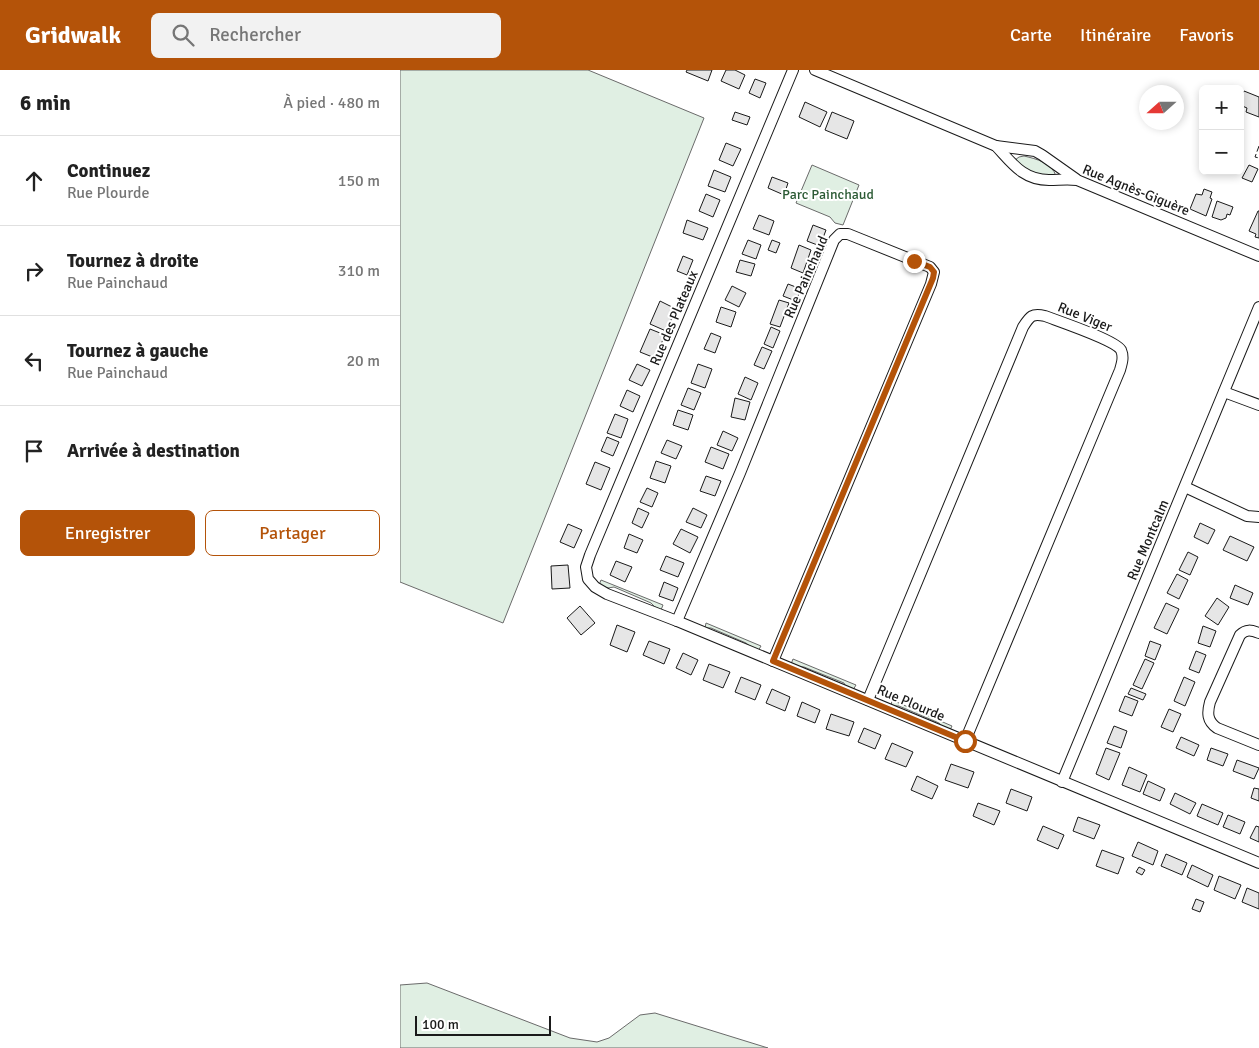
<!DOCTYPE html>
<html lang="fr">
<meta charset="utf-8">
<style>
:root{--surface:#fff;--page:#f2f2f2;--text:#222;--muted:#767676;--line:#e0e0e0;--accent:#b45309}
body{margin:0;font-family:Signika,sans-serif;background:var(--page);color:var(--text)}
.controls{position:absolute;right:15px;top:15px;display:grid;overflow:hidden;border-radius:8px;box-shadow:0 2px 8px #0003}
.controls button{width:45px;height:45px;display:grid;place-items:center;padding:0;border:0;border-bottom:1px solid var(--line);background:var(--surface);color:var(--text);font:25px sans-serif}
.compass{position:absolute;left:739px;top:15px;width:45px;height:45px;border-radius:50%;background:var(--surface);box-shadow:0 2px 8px #0003;rotate:249deg}
.scale{position:absolute;left:15px;bottom:12px;width:136px;box-sizing:border-box;padding-left:5px;border:2px solid #1a1a1a;border-top:0;font-size:14px;line-height:18px;white-space:nowrap;color:#1a1a1a;-webkit-text-stroke:4px #fff;paint-order:stroke}
.stop{position:absolute;width:15px;height:15px;margin:-11px;border:4px solid #b45309;border-radius:50%;background:#fff}
.stop.end{background:#b45309;border-color:#fff;box-shadow:0 1px 5px #0008}
.list{margin:0;padding:0;list-style:none}
h2{display:flex;justify-content:space-between;align-items:center;height:65px;margin:0;padding:0 20px;font-size:21px}
h2 small{font-size:16px;font-weight:400;color:var(--muted)}
.list li{display:grid;grid-template-columns:32px 1fr auto;gap:15px;align-items:center;box-sizing:border-box;height:90px;padding:0 20px;border-top:1px solid var(--line)}
.list b{display:block;font-size:19px;white-space:nowrap}
.list p{margin:0;font-size:16px;white-space:nowrap;color:var(--muted)}
.list em{font-size:16px;font-style:normal;color:var(--muted)}
.actions{display:flex;gap:10px;padding:15px 20px}
.actions a{flex:1;padding:11px 0;border:1px solid var(--accent);border-radius:8px;text-align:center;font-size:18px;color:var(--accent)}
.actions .main{background:var(--accent);color:#fff}
.icon{flex:none;width:28px;height:28px;fill:none;stroke:currentColor;stroke-width:2;stroke-linecap:round;stroke-linejoin:round}
.map{position:relative;flex:none;width:859px;height:978px;overflow:hidden}
header{display:flex;align-items:center;gap:30px;box-sizing:border-box;height:70px;padding:0 25px;background:var(--accent);color:#fff}
header strong{font-size:24px}
nav{display:flex;gap:28px;margin-inline-start:auto;font-size:18px}
.search{width:350px;height:45px;background:var(--page);display:flex;align-items:center;gap:12px;box-sizing:border-box;padding:0 18px;border-radius:8px;color:var(--muted);font-size:19px}
main{display:flex}
aside{flex:1;background:var(--surface)}
.map>svg:first-child{display:block}
</style>
<header>
<strong>Gridwalk</strong>
<div class="search"><svg class="icon" aria-label="search" viewBox="0 0 24 24"><circle cx="10" cy="10" r="6"/><path d="M15 15l6 6"/></svg>Rechercher</div>
<nav><a>Carte</a><a>Itinéraire</a><a>Favoris</a></nav>
</header>
<main>
<aside>
<h2>6 min<small>À pied · 480 m</small></h2>
<ul class="list">
<li><svg class="icon" aria-label="ahead" viewBox="0 0 24 24"><path d="M12 20V5M6 11l6-6 6 6"/></svg><div><b>Continuez</b><p>Rue Plourde</p></div><em>150 m</em></li>
<li><svg class="icon" aria-label="right" viewBox="0 0 24 24"><path d="M7 20v-9h11M14 6l5 5-5 5"/></svg><div><b>Tournez à droite</b><p>Rue Painchaud</p></div><em>310 m</em></li>
<li><svg class="icon" aria-label="left" viewBox="0 0 24 24"><path d="M17 20v-9H6M10 6l-5 5 5 5"/></svg><div><b>Tournez à gauche</b><p>Rue Painchaud</p></div><em>20 m</em></li>
<li><svg class="icon" aria-label="arrive" viewBox="0 0 24 24"><path d="M6 21V4h12l-3 4 3 4H6"/></svg><div><b>Arrivée à destination</b></div></li>
</ul>
<div class="actions"><a class="main">Enregistrer</a><a>Partager</a></div>
</aside>
<div class="map">
<svg width="859" height="978" viewBox="0 0 859 978">
<rect width="100%" height="100%" fill="#fff"/>
<g fill="#e0efe3" stroke="#6a6a6a">
<path d="M0 0H188L304 48 103 553 0 512Z"/>
<path d="M624 86C637 89 652 93 656 106L630 104 615 90 619 87Z"/>
<path d="M412 95 459 115 443 155 435 153 430 147 396 133Z"/>
<path d="M201 510 263 535 261 540 255 537 251 533 214 517 208 518 199 515Z"/>
<path d="M306 553 361 576 358 581 352 578 346 573 311 558H305Z"/>
<path d="M393 589 456 615 453 620 446 617 444 613 404 597H398L391 594Z"/>
<path d="M492 630 552 656 550 660 542 657 539 653 499 636H491Z"/>
<path d="M27 913 170 968 197 972 209 968 240 945 255 943 368 978H0V915Z"/>
</g>
<g fill="#e6e6e6" stroke="#1a1a1a">
<path d="M287 0H312L308 11 286 2Z"/>
<path d="M326 0H335L345 5 339 19 321 11Z"/>
<path d="M355 9 366 13 360 28 349 23Z"/>
<path d="M844 21 859 27V47L846 42 847 38 840 35V30Z"/>
<path d="M405 32 427 42 420 57 399 47Z"/>
<path d="M335 42 350 47 347 55 332 50Z"/>
<path d="M432 42 454 51 447 69 425 60Z"/>
<path d="M326 73 341 79 333 96 319 90Z"/>
<path d="M849 95 858 99 852 112 842 108Z"/>
<path d="M314 100 331 107 325 122 308 116Z"/>
<path d="M372 107 388 113 384 125 368 118Z"/>
<path d="M804 119 812 122 810 128 812 129 806 146 790 139 796 124 802 125Z"/>
<path d="M306 124 320 130 313 147 299 141Z"/>
<path d="M817 131 833 137 830 145 827 144 826 148 821 150 812 147Z"/>
<path d="M858 141H859V168L855 167 856 164 849 161Z"/>
<path d="M359 145 374 151 369 165 353 159Z"/>
<path d="M287 150 308 158 303 170 283 163Z"/>
<path d="M413 155 426 160 420 176 407 171Z"/>
<path d="M348 170 361 175 356 189 342 184Z"/>
<path d="M372 170 380 173 376 183 368 180Z"/>
<path d="M399 175 411 180 403 203 391 198Z"/>
<path d="M283 186 293 190 287 205 277 201Z"/>
<path d="M340 190 355 194 351 206 336 202Z"/>
<path d="M388 214 401 219 396 231 383 226Z"/>
<path d="M332 216 346 223 339 237 325 230Z"/>
<path d="M379 230 389 233 380 257 370 254Z"/>
<path d="M260 231 276 239 266 261 250 254Z"/>
<path d="M321 237 336 242 331 257 316 252Z"/>
<path d="M371 257 380 261 373 278 364 274Z"/>
<path d="M250 259 265 265 255 288 240 282Z"/>
<path d="M311 263 321 267 315 283 304 279Z"/>
<path d="M362 277 372 281 364 299 354 295Z"/>
<path d="M237 294 250 300 242 316 229 310Z"/>
<path d="M298 294 312 299 305 318 291 313Z"/>
<path d="M345 307 358 313 351 330 338 324Z"/>
<path d="M288 318 301 323 294 340 281 335Z"/>
<path d="M227 320 240 326 233 342 220 336Z"/>
<path d="M335 328 350 332 345 350 331 347Z"/>
<path d="M278 340 293 345 288 360 273 355Z"/>
<path d="M215 344 228 349 221 368 207 363Z"/>
<path d="M323 361 338 368 332 381 317 375Z"/>
<path d="M207 367 219 372 213 386 201 381Z"/>
<path d="M267 370 282 376 276 389 261 383Z"/>
<path d="M311 377 329 384 323 399 305 392Z"/>
<path d="M256 391 271 396 265 413 250 408Z"/>
<path d="M195 392 210 398 201 420 186 414Z"/>
<path d="M306 406 321 411 315 426 300 421Z"/>
<path d="M247 418 258 423 252 437 240 432Z"/>
<path d="M238 438 249 443 242 458 232 453Z"/>
<path d="M293 438 307 445 301 458 286 452Z"/>
<path d="M800 453 815 460 808 474 794 467Z"/>
<path d="M168 454 182 460 174 478 160 472Z"/>
<path d="M281 459 298 467 290 483 273 474Z"/>
<path d="M229 464 243 470 237 483 224 478Z"/>
<path d="M830 466 854 477 847 491 823 480Z"/>
<path d="M788 482 798 487 790 505 779 500Z"/>
<path d="M266 486 284 493 278 507 260 500Z"/>
<path d="M216 491 232 497 225 512 210 505Z"/>
<path d="M168 495 170 518 152 519 151 496Z"/>
<path d="M777 504 788 510 779 529 767 523Z"/>
<path d="M264 512 278 518 273 531 259 526Z"/>
<path d="M835 515 853 523 848 535 830 528Z"/>
<path d="M817 528 829 537 818 555 805 546Z"/>
<path d="M766 533 779 539 767 564 754 558Z"/>
<path d="M180 536 195 553 181 565 167 548Z"/>
<path d="M217 555 235 562 227 582 210 575Z"/>
<path d="M803 556 816 561 810 577 798 573Z"/>
<path d="M249 571 270 579 264 594 243 585Z"/>
<path d="M750 571 761 575 755 590 745 586Z"/>
<path d="M796 581 806 585 799 603 789 599Z"/>
<path d="M283 583 298 590 291 605 276 598Z"/>
<path d="M745 589 754 593 742 619 733 615Z"/>
<path d="M309 594 330 602 323 618 303 610Z"/>
<path d="M341 607 361 615 355 630 335 622Z"/>
<path d="M784 607 795 612 785 636 774 631Z"/>
<path d="M731 618 746 624 743 630 728 624Z"/>
<path d="M372 619 390 627 385 641 366 633Z"/>
<path d="M725 626 738 631 732 646 719 641Z"/>
<path d="M402 632 420 640 415 653 397 646Z"/>
<path d="M769 639 781 644 773 662 761 657Z"/>
<path d="M431 644 454 652 449 666 426 659Z"/>
<path d="M714 656 727 661 721 678 707 673Z"/>
<path d="M464 658 481 665 475 679 458 672Z"/>
<path d="M781 667 799 675 794 686 776 678Z"/>
<path d="M492 673 513 682 506 697 485 689Z"/>
<path d="M706 678 720 683 709 710 696 704Z"/>
<path d="M811 678 828 684 823 696 807 690Z"/>
<path d="M837 690 859 698 854 709 833 701Z"/>
<path d="M551 694 574 702 568 718 545 710Z"/>
<path d="M729 697 747 705 740 722 722 715Z"/>
<path d="M517 706 538 716 532 729 511 720Z"/>
<path d="M748 711 765 719 760 731 743 724Z"/>
<path d="M854 718 859 719V731L851 728Z"/>
<path d="M611 719 632 727 627 741 606 733Z"/>
<path d="M775 723 796 733 790 744 770 734Z"/>
<path d="M578 733 600 741 594 755 573 746Z"/>
<path d="M802 734 823 743 818 755 797 746Z"/>
<path d="M828 745 845 752 840 764 823 757Z"/>
<path d="M678 747 700 755 694 769 673 761Z"/>
<path d="M643 756 664 765 658 779 637 770Z"/>
<path d="M856 756 859 757V772L850 768Z"/>
<path d="M738 772 758 781 753 795 732 786Z"/>
<path d="M702 780 724 788 718 804 696 796Z"/>
<path d="M766 784 787 793 782 805 761 796Z"/>
<path d="M792 795 813 805 808 817 787 807Z"/>
<path d="M739 797 745 800 742 805 736 802Z"/>
<path d="M819 806 841 815 835 829 814 820Z"/>
<path d="M847 818 859 823V839L842 832Z"/>
<path d="M796 829 804 832 800 842 792 839Z"/>
</g>
<g fill="none" stroke-linecap="round" stroke-linejoin="round">
<defs>
<g id="minor">
<path d="M393 0 190 485 186 497 188 509 195 517 207 524 277 551 859 793"/>
<path d="M415 0 596 76C612 93 623 110 649 110 659 110 667 109 677 110L859 186"/>
<path d="M596 76 635 81 642 85 676 109"/>
<path d="M824 322 859 335"/>
<path d="M785 417 847 446 859 447"/>
<path d="M277 551 340 403 434 170 440 164H448L530 197 534 202 531 214 373 591"/>
<path d="M859 563C851 560 846 559 840 565L810 632C807 643 807 651 817 658L859 675"/>
<path d="M468 630 623 257C630 246 632 243 645 246 658 251 715 270 721 280 724 287 722 293 720 300L565 671"/>
<path d="M662 712 859 237"/>
</g>
</defs>
<use href="#minor" stroke="#1a1a1a" stroke-width="12"/>
<use href="#minor" stroke="#fff" stroke-width="10"/>
<path stroke="#1a1a1a" stroke-width="1" stroke-dasharray="6 2.5" stroke-linecap="butt" d="M859 76 855 87 859 88"/>
</g>
<g fill="none" stroke-linecap="round" stroke-linejoin="round">
<path stroke="#b45309" stroke-width="6" d="M514 191 530 197 534 202 533 208 373 591 565 671"/>
</g>
<g text-anchor="middle" dominant-baseline="central" stroke-width="4" stroke-linejoin="round" paint-order="stroke">
<g font-size="14" fill="#1a1a1a" stroke="#fff">
<text transform="translate(736 120) rotate(22)">Rue Agnès-Giguère</text>
<text transform="translate(406 207) rotate(-66)">Rue Painchaud</text>
<text transform="translate(685 247) rotate(22)">Rue Viger</text>
<text transform="translate(274 248) rotate(-67)">Rue des Plateaux</text>
<text transform="translate(748 470) rotate(-67)">Rue Montcalm</text>
<text transform="translate(511 633) rotate(23)">Rue Plourde</text>
</g>
<g font-size="14" fill="#2b5a34" stroke="#fff">
<text x="428" y="124">Parc Painchaud</text>
</g>
</g>
</svg>
<div class="controls">
<button>+</button>
<button>−</button>
</div>
<svg class="compass" viewBox="-18 -18 36 36"><path d="M0-13l5 13h-10z" fill="#e53935"/><path d="M0 13l5-13h-10z" fill="#767676"/></svg>
<div class="scale">100 m</div>
<div class="stop" style="left:565px;top:671px"></div>
<div class="stop end" style="left:514px;top:191px"></div>
</div>
</main>
